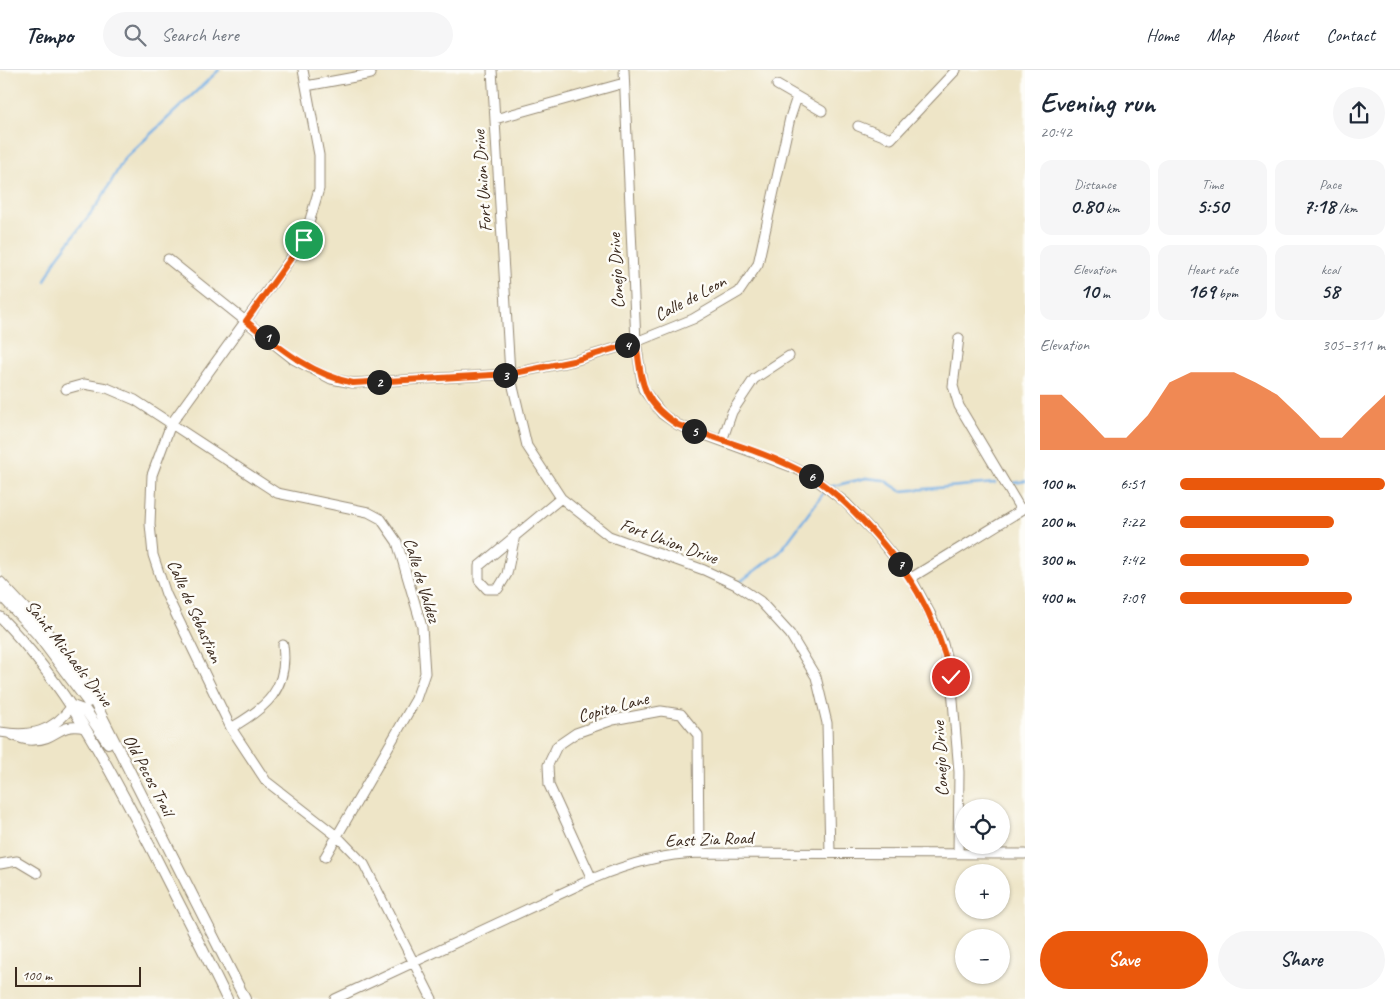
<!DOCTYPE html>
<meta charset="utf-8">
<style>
body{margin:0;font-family:Caveat,sans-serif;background:#f6f6f7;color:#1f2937;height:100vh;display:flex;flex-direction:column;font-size:19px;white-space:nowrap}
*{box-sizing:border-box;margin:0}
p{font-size:16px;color:#747a83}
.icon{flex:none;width:28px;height:28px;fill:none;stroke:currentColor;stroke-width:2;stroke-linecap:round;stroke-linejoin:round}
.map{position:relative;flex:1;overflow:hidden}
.drawer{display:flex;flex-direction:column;background:#fff;width:375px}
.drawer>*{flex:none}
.controls{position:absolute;left:955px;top:729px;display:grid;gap:10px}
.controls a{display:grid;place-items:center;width:55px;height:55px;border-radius:50%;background:#fff;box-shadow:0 1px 4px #0004;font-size:25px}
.scale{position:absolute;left:15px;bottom:12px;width:126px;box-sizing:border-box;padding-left:5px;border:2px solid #3b2a1e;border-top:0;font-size:14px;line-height:18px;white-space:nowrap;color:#3b2a1e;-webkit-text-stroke:4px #fdfcf7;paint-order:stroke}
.pin{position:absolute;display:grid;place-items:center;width:42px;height:42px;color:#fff;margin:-21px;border:2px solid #fff;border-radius:50%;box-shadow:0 1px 5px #0007}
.km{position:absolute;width:25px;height:25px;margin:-12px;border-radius:50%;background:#222;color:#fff;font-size:14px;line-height:25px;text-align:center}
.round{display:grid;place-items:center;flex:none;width:52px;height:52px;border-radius:26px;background:#f6f6f7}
.overview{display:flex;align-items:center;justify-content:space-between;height:85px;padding:0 15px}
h1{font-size:28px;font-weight:700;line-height:38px}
.metrics{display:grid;grid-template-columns:repeat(3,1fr);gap:8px;height:85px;padding:5px 15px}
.metrics div{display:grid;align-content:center;border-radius:12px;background:#f6f6f7;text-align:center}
.metrics b{font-size:21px;font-weight:700}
.metrics small{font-size:14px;font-weight:400}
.metrics p{font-size:14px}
.chart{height:140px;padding:10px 15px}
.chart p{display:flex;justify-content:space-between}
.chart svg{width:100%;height:90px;margin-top:5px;fill:#ea580c;opacity:.7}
.button{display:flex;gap:10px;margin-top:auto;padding:10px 15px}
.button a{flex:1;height:58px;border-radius:30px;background:#ea580c;color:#fff;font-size:20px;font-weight:700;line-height:58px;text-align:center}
.button a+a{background:#f6f6f7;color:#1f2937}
ul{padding:0 15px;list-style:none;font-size:16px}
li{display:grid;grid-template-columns:80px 60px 1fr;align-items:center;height:38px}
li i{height:12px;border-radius:6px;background:#ea580c}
header{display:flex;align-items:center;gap:30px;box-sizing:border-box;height:70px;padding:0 25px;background:#fff;border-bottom:1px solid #e0e1e3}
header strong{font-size:24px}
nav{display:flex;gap:28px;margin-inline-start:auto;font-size:18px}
.search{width:350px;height:45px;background:#f6f6f7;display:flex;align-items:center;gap:12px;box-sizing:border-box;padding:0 18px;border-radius:28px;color:#747a83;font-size:19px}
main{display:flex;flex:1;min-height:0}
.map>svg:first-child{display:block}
</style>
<header>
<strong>Tempo</strong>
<div class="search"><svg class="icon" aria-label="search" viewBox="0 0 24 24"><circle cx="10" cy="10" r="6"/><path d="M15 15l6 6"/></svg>Search here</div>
<nav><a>Home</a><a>Map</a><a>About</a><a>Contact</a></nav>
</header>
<main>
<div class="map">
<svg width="1025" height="929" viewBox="0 0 1025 929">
<rect width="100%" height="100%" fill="#fdfcf7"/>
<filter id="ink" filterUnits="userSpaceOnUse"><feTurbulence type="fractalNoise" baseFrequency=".02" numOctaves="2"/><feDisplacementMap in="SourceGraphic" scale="10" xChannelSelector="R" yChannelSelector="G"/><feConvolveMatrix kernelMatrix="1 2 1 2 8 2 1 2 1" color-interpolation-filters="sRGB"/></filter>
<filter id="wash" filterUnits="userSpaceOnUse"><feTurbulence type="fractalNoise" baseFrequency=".0096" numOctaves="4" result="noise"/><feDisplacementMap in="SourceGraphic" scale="20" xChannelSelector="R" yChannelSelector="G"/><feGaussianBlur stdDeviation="1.12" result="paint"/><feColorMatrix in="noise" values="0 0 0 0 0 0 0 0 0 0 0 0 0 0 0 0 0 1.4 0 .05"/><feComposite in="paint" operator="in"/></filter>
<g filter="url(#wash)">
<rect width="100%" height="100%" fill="#eee5c7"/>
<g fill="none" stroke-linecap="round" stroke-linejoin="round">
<path stroke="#72ade3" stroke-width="2.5" d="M45,211L56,189L100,131L124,89L219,0
M1014,413L1025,411
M829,417L866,408L884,410L901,421L995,413
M737,514L780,482L825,421"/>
</g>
</g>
<g filter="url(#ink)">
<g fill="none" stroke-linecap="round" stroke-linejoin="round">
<defs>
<path id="minor" d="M303,0L319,85V119L304,170L171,354L152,405L150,454L153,485L166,524L231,658L266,711L338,767L364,794L432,929
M492,0L510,304L527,376L561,428L609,466L704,500L736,515L760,531L790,564L816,607L827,653L830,783
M624,0L636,272L643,319L662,344L678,355L792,397L811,406L845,432L875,464L911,508L930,543L943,574L951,607L959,702L958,784
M777,15L822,41
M306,16L371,4
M495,49L624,13
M858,56L891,69L956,0
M168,189L293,289L331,309L353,313L510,304L573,291L636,272L693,249L739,222L758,194L790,48L797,27
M959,268L953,316L959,336L1021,440
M66,319L84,314L107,318L135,330L277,423L368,442L381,449L397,472L422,557L425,603L416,629L325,787
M722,371L732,342L754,309L789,286
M515,465L507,504L498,519H487L479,510V496L561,428
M911,508L1025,438
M231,658C266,638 289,619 283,575
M0,662C31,667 53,662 72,636
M8,663C16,667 25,671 34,670C57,670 58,652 85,658
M0,794L17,791L37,803
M592,809L549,715L548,695L557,676L576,663L613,650L661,641L681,644L698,665L699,783
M335,929L592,809C627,794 661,784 699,783L1025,784"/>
<path id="major" d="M0,512L45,560L84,611L245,929
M0,524L37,564L88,632
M0,547C68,616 111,701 155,786C179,834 204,881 227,929
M72,636L86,641L108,673"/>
</defs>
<use href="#minor" stroke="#948872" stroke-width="11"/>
<use href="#major" stroke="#948872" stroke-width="12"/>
<use href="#minor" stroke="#fff" stroke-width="9"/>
<use href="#major" stroke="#fff" stroke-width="10"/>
</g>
</g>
<g fill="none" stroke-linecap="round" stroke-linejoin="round" filter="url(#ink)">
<defs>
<path id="route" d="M304,170L246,251C280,278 310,304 353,313L510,304L573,291L636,272C642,313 641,331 678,355C720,370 772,384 810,406C830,417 847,434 862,450C908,499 935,542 951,607"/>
</defs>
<use href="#route" stroke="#fff" stroke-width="10"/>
<use href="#route" stroke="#ea580c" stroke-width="6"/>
</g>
<g text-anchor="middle" stroke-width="5" stroke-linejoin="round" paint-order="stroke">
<g font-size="18" fill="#3b2a1e" stroke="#fdfcf7">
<text transform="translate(482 111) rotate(-94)" y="6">Fort Union Drive</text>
<text transform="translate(616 201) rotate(-93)" y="6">Conejo Drive</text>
<text transform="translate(690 228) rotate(-28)" y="6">Calle de Leon</text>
<text transform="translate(669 471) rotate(20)" y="6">Fort Union Drive</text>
<text transform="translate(422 510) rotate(73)" y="6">Calle de Valdez</text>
<text transform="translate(195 541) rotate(66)" y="6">Calle de Sebastian</text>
<text transform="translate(69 583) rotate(52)" y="6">Saint Michaels Drive</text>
<text transform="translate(613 637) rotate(-15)" y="6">Copita Lane</text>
<text transform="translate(940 689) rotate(-93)" y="6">Conejo Drive</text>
<text transform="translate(149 705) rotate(62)" y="6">Old Pecos Trail</text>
<text transform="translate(709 769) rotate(-2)" y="6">East Zia Road</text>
</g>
</g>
</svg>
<div class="controls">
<a><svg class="icon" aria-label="locate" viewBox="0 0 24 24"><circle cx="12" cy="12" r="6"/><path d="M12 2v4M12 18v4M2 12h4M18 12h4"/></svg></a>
<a>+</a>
<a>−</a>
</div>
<div class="scale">100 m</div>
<div class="pin" style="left:304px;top:170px;background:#1e9e55"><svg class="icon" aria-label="arrive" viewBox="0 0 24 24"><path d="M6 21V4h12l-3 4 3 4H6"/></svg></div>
<div class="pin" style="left:951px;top:607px;background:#d93025"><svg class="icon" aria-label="check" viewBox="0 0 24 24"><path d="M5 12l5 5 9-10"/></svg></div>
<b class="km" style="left:267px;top:267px">1</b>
<b class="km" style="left:379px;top:312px">2</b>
<b class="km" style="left:505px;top:305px">3</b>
<b class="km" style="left:627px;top:275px">4</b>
<b class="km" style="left:694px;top:361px">5</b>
<b class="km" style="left:811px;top:406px">6</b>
<b class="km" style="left:900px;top:494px">7</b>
</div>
<section class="drawer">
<div class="overview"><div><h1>Evening run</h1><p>20:42</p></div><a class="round"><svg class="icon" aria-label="share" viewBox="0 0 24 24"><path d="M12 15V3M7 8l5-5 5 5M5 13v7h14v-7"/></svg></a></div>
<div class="metrics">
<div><p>Distance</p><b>0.80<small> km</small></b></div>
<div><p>Time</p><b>5:50</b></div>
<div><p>Pace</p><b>7:18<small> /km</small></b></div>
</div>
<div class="metrics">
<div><p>Elevation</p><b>10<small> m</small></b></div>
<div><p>Heart rate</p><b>169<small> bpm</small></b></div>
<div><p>kcal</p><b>58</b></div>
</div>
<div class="chart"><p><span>Elevation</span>305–311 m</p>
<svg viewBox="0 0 160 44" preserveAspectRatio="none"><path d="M0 44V17L10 17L20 27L30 38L40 38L50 27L60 11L70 6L80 6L90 6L100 11L110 17L120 27L130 38L140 38L150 27L160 17V44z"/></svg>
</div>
<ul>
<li><b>100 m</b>6:51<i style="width:100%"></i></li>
<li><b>200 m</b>7:22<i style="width:75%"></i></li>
<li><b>300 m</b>7:42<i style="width:63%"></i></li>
<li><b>400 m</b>7:09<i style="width:84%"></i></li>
</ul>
<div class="button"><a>Save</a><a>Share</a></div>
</section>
</main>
